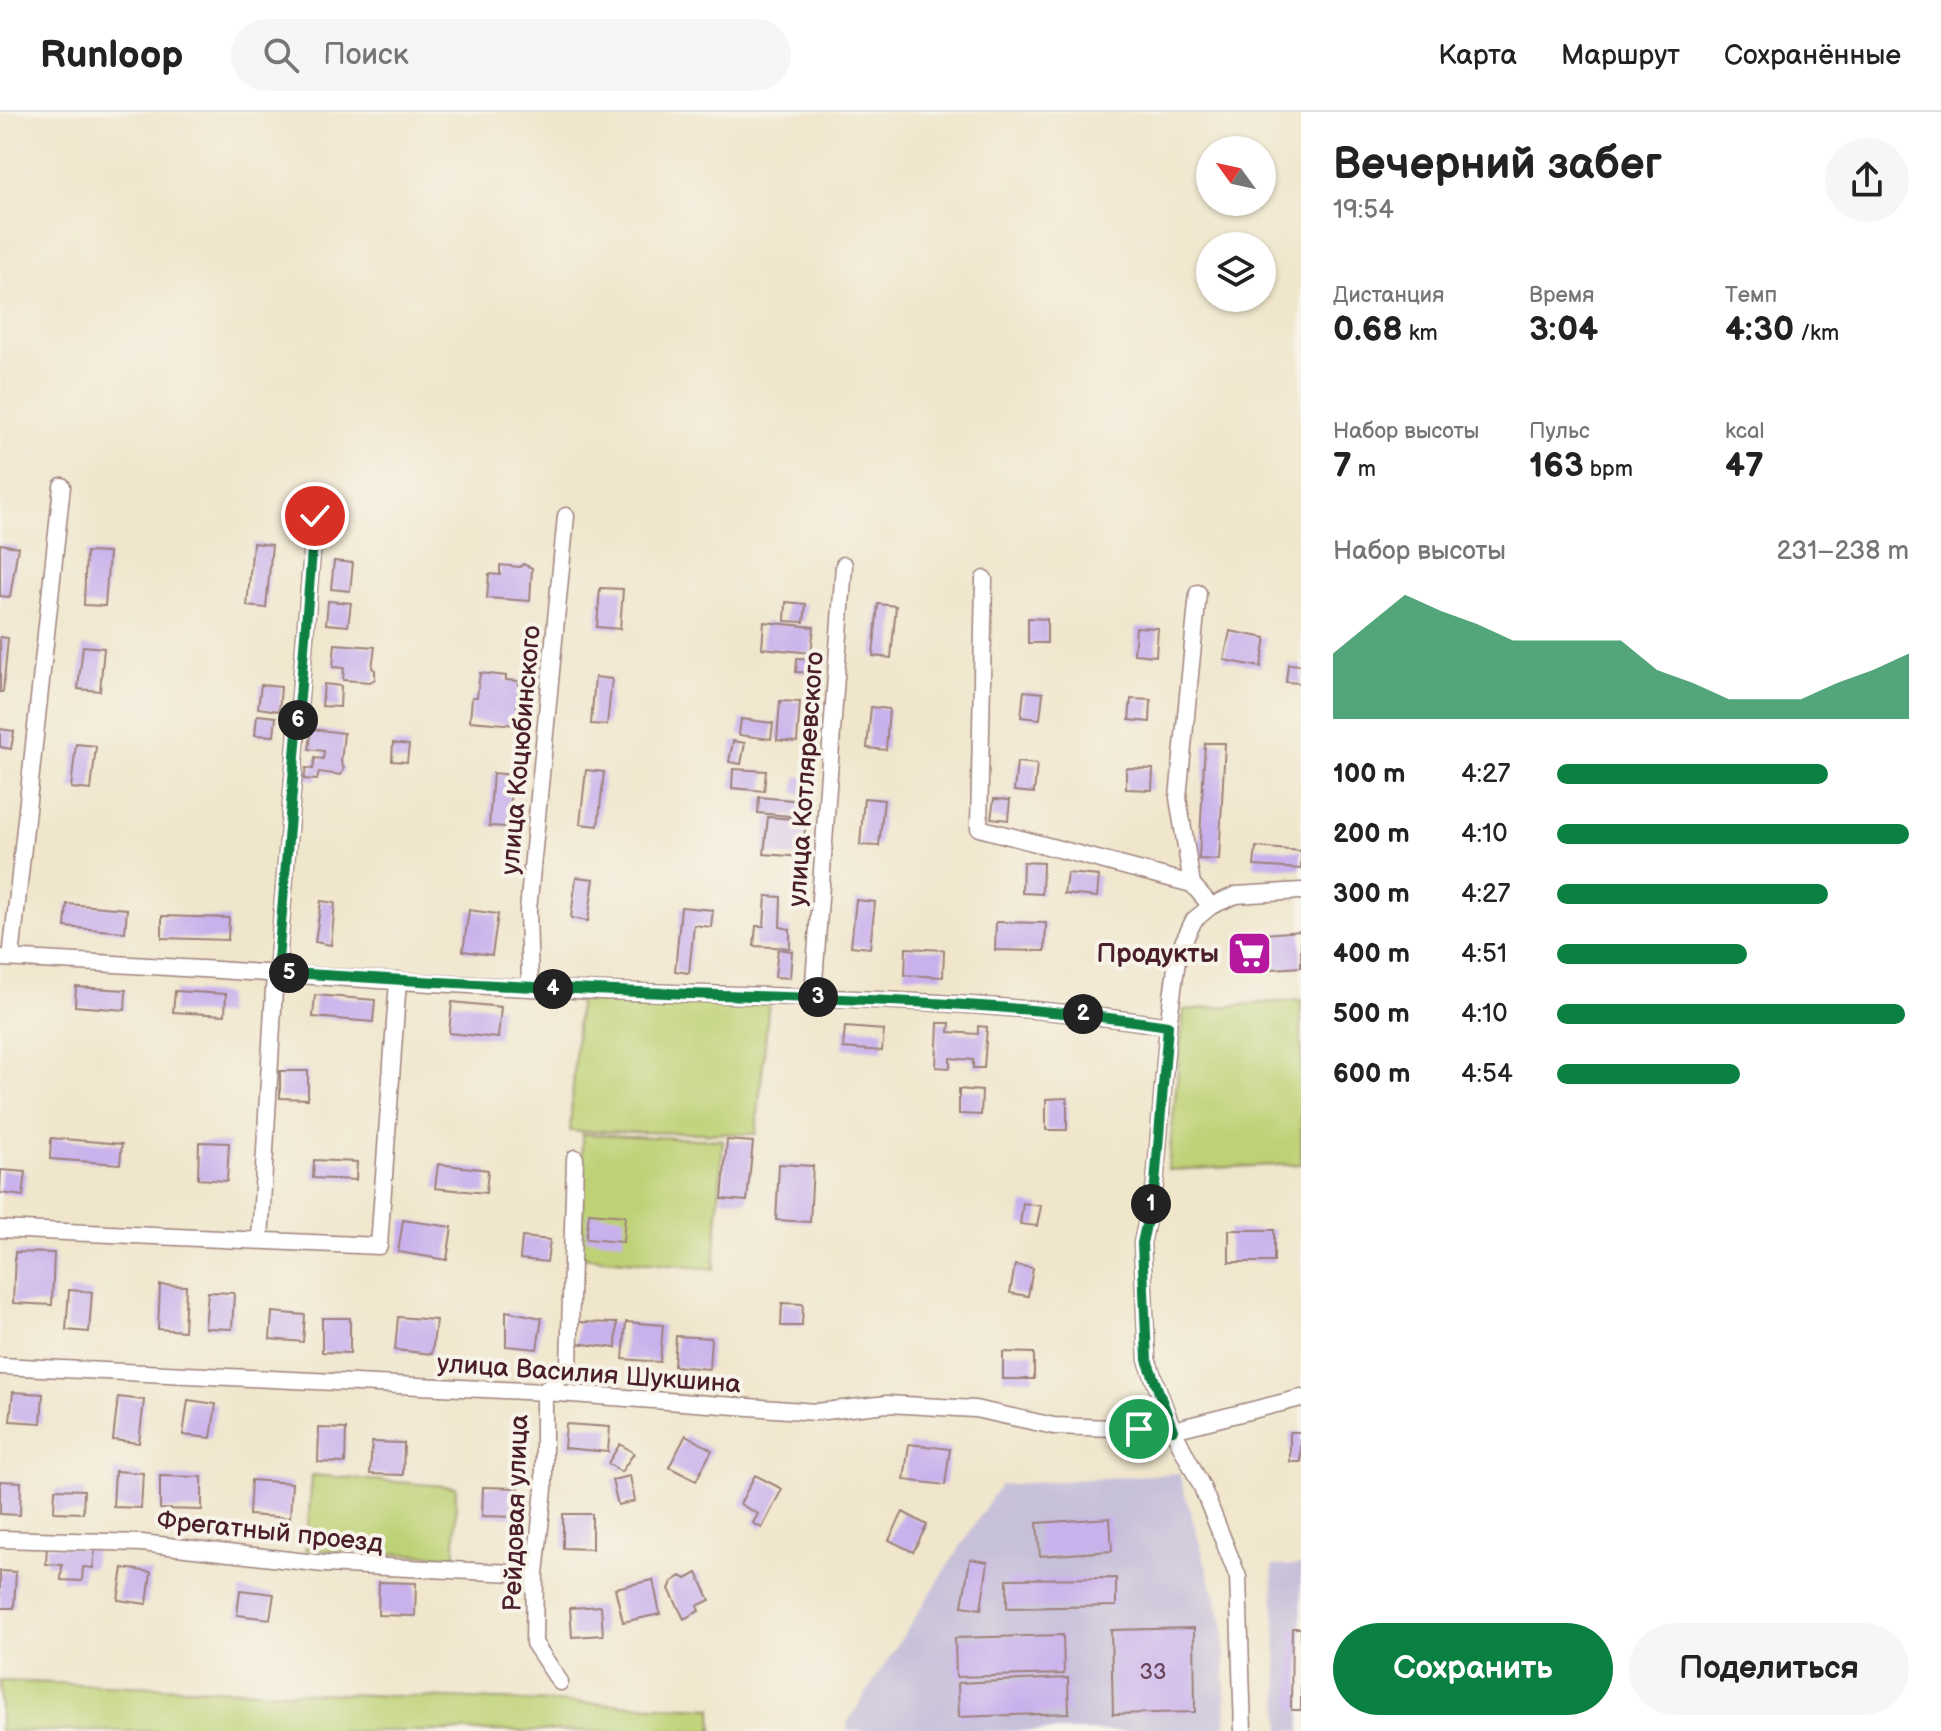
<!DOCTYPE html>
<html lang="ru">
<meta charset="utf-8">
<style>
body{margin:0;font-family:"Balsamiq Sans",sans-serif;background:#f6f6f6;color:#222;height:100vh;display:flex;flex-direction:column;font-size:30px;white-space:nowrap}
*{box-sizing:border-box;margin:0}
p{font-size:26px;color:#767676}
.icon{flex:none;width:44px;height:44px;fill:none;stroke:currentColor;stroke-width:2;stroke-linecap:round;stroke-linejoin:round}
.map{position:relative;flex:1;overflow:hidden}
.panel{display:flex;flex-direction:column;background:#fff;width:640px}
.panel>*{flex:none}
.needle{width:52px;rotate:303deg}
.buttons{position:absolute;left:1196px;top:24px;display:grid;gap:16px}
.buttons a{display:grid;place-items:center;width:80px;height:80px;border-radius:50%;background:#fff;box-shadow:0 2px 6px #0004;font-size:40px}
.pin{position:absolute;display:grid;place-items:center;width:68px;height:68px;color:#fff;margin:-34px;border:4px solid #fff;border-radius:50%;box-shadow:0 2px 8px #0007}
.km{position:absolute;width:40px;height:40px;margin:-20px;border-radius:50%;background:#222;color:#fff;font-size:22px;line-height:40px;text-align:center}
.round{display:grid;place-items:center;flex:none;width:84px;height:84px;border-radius:42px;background:#f6f6f6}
.head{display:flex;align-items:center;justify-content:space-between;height:136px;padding:0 32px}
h1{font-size:44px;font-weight:600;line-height:60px}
.metrics{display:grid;grid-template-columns:repeat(3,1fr);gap:12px;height:136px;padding:8px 32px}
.metrics div{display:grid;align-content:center}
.metrics b{font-size:34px;font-weight:600}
.metrics small{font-size:22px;font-weight:400}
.metrics p{font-size:22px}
.chart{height:224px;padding:16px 32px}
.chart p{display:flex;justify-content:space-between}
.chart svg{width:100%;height:144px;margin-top:8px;fill:#0b8043;opacity:.7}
.primary-button{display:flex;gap:16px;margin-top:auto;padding:16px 32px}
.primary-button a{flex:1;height:92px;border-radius:48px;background:#0b8043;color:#fff;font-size:32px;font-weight:600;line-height:92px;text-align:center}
.primary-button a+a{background:#f6f6f6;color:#222}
ul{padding:0 32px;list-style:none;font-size:26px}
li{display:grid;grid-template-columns:128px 96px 1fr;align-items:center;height:60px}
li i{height:20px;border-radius:10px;background:#0b8043}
header{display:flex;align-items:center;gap:48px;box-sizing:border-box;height:112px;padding:0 40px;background:#fff;border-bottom:2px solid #e0e0e0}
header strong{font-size:38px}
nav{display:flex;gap:44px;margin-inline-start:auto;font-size:28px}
.search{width:560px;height:72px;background:#f6f6f6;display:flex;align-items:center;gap:20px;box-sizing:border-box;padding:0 28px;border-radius:44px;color:#767676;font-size:30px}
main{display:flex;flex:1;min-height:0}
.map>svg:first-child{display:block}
</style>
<header>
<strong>Runloop</strong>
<div class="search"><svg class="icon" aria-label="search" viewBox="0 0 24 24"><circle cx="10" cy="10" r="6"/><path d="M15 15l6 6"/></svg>Поиск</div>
<nav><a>Карта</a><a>Маршрут</a><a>Сохранённые</a></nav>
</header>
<main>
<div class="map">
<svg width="1301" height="1619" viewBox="0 0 1301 1619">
<rect width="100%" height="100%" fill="#f7f3e8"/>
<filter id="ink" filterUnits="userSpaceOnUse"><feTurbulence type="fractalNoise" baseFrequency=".0125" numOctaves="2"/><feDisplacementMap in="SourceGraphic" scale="16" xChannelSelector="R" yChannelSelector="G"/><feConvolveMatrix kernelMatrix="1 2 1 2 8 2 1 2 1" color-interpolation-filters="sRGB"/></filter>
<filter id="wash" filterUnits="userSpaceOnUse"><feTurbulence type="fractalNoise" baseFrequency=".006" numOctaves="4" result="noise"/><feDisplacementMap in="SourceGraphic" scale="32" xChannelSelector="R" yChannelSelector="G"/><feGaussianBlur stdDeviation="1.8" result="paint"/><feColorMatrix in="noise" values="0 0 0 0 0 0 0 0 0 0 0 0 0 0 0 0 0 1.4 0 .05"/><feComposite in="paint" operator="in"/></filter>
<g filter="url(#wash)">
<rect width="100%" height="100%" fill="#f0e6cc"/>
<path fill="#c7c0d9" d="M1179,1361L1224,1515L1226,1619H847V1611L1000,1373Z
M1301,1453V1619L1281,1618L1272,1454Z"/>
<path fill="#bed174" stroke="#847850" stroke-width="2" d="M579,887L769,890L756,1022L570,1019Z
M1301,888V1052L1168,1058L1184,898Z
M582,1022L723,1028L714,1157L581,1145Z
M312,1363L456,1375L455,1444L306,1438Z
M0,1569L712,1596L713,1619H0Z"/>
<g id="blocks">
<path fill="#c9b1ec" d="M253,431L272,433L266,496L247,494Z
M0,432L18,435L10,485L0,484Z
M86,440L109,441L105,494L84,493Z
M334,449L353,451L350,479L331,477Z
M523,452L532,456L530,489L487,486L489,462L500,463V453L520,455Z
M600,476L623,477L620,517L597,515Z
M328,489L351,491L348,514L326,512Z
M786,490L806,492L804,510L785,509Z
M878,492L896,494L891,546L873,544Z
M1028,506L1047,507V531H1028Z
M764,510L814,515L811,541L762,536Z
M1136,515L1158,516L1156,544L1134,542Z
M1230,519L1266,526L1261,555L1224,548Z
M0,525L8,526L3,580H0Z
M335,532L375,535L372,556L375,558V567L370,570L343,568L344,556L333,555Z
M83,534L104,536L100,579L78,577Z
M797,546L818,547L817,561L796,560Z
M1288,552L1301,553V571L1286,570Z
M480,561L506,564V568L519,569L516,613L470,609L472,585H477Z
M595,565L612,567L607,613L591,612Z
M324,572L341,574L340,595L322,594Z
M261,573L281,575L279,599L258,596Z
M1024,579L1043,581L1040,607L1021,605Z
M1131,587L1151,588L1150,610L1129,608Z
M780,589L800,590L797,630L777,628Z
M871,595L889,597L886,638L867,636Z
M257,603L276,605L274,624L255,623Z
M741,607L773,611L771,627L739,623Z
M0,617L14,619L11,637L0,635Z
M312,617L344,621L341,650L344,657L341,663L319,660L317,668L304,667L306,656L313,657L315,646L323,647L324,639L309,637Z
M733,629L745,631L741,652L729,650Z
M393,631L409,633L407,650L392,649Z
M1205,631H1225L1219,748L1199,747Z
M76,632L96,634L91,678L71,676Z
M1017,650L1037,652L1034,681L1014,679Z
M1126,656L1153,657L1152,678L1126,677Z
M733,657L766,659L764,679L732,676Z
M586,658L604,660L598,714L580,712Z
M493,661L512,663L508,715L489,714Z
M797,664L809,666L805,683L794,681Z
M759,685L802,689L800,705L758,701Z
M864,686L884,688L879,734L860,733Z
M994,687L1010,688L1008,708L991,706Z
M768,705L806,708L802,745L764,742Z
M1256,735L1301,739V757L1254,754Z
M1023,750L1043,751L1042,782L1022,781Z
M1067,761L1099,764L1097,785L1064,782Z
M576,765L594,767L588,809L571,806Z
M766,784L781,785L780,815L790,817V836L754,834L756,814H764Z
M856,788L875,790L870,836L851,834Z
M321,789L335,791L331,833L315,830Z
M67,792L127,797L125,820L65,815Z
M681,795L713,798L711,815L694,813L689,861L675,859Z
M469,798L498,802L492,843L463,839Z
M162,804L229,806L228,828L162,826Z
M996,810L1046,811L1045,839L995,838Z
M1301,819V855L1242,859L1240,824Z
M906,836L944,838L943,865L905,863Z
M778,837L792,839L790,866L775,865Z
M76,875L126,878L125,898L75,894Z
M175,879L226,882L225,903L173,900Z
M315,883L375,888L373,910L313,905Z
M452,890L501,895L498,926L449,921Z
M938,911H950L949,920L978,922V914L987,915L984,956H973V948L950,946V956L936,955Z
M845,915L884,918L882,939L843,936Z
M280,959H308V987L280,986Z
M959,977L982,979L981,1003L959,1002Z
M1067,986V1018H1046V987Z
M51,1026L122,1032L120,1052L50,1047Z
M727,1028L753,1030L747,1089L722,1087Z
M199,1030L229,1031L227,1069L198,1067Z
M314,1048L357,1050L356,1068L313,1066Z
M438,1052L488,1058L486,1081L435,1076Z
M779,1052L813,1054L810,1110L776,1108Z
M1,1058L26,1060L23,1084L0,1081Z
M1023,1091L1041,1094L1037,1114L1020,1112Z
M589,1101L625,1104L623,1130L586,1127Z
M403,1108L452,1115L447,1148L398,1140Z
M1229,1118H1274V1150H1229Z
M522,1125L550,1128L547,1150L520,1147Z
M15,1140L54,1141L52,1193L13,1191Z
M1015,1153L1033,1156L1028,1184L1010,1181Z
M160,1173L186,1174L184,1219L158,1217Z
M69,1178L92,1180L89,1220L66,1218Z
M208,1180L234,1181L232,1217L205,1216Z
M782,1191L803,1192L802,1214H781Z
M506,1199L542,1206L537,1237L506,1234Z
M272,1200L305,1203L303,1230L270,1227Z
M398,1205L436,1208L432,1242L395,1238Z
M322,1206H350V1241L322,1240Z
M577,1210L617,1211L616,1236L576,1231Z
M626,1210L663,1213L660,1250L623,1247Z
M676,1224L711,1226L709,1257L674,1254Z
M1003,1240L1034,1241V1267H1003Z
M13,1280L43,1282L41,1311L10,1309Z
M118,1285L144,1288L139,1331L113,1328Z
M188,1288L216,1292L211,1326L183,1323Z
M566,1312L610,1315L608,1340L564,1336Z
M319,1316L346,1317L345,1351L318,1350Z
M1290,1320H1301V1350H1290Z
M686,1323L712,1338L696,1369L669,1355Z
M372,1330L404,1331L403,1363L370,1362Z
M620,1332L634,1341L621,1360L608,1351Z
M909,1332L950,1337L945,1373L904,1368Z
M115,1359L143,1361L141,1396L113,1395Z
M755,1363L782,1377L762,1416L753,1411L758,1402L740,1392Z
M160,1364L202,1365V1398L160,1397Z
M630,1364L635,1389L618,1393L612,1368Z
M251,1368L292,1371L290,1406L249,1403Z
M0,1369L21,1370L20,1403L0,1402Z
M483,1375L519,1376L518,1405L482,1404Z
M55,1377L84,1378L83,1401L54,1400Z
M903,1400L927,1413L913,1440L889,1428Z
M563,1402H592V1437L563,1436Z
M1110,1406L1112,1439L1040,1444L1037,1411Z
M47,1434L95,1437L93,1456L83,1455L82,1469L61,1468L62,1453L46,1452Z
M970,1447L988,1450L981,1497L962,1494Z
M123,1456L151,1460L147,1492L118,1488Z
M0,1459L16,1460L14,1496H0Z
M697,1461L710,1488L697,1494L699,1499L684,1507L669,1477L672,1470L681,1464L686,1467Z
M1116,1466V1494L1007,1496V1467Z
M653,1468L660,1502L623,1510L615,1476Z
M379,1470L416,1471L415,1504L378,1503Z
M240,1478L274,1482L270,1507L237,1503Z
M601,1494L603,1523L572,1525L570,1496Z
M1194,1516L1195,1600L1113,1602L1111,1518Z
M1292,1516H1301V1598H1291Z
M1063,1523L1064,1562L956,1565L955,1526Z
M1068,1566L1069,1601L959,1605L958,1571Z"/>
</g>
</g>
<g filter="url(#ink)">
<use href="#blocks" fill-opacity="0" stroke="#9d827c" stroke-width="2"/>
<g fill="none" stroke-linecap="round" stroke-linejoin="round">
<defs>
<path id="minor" d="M984,467L979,716L1192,772L1211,794
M1192,772L1178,686L1198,481
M0,846C177,854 353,868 530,876C743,886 957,882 1168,914
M11,846L62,374
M277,860L315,404
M530,876L528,798L566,404
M813,884L844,453
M0,1117L379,1134L398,868
M260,1128L275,860
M0,1254L544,1280L816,1300L887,1292L975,1297L1054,1314L1173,1318L1301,1286
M0,1427L142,1431L324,1452L535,1462
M560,1570L534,1531L535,1462L544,1377V1280L569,1255L575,1046
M1243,1619L1238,1465L1202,1375L1173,1318L1147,1248L1142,1131L1155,1072L1168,914L1178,841L1194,808L1211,794L1236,783L1301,779"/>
</defs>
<use href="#minor" stroke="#9d827c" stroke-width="19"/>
<use href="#minor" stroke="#fff" stroke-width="16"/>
</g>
</g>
<g fill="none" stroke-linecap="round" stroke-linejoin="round" filter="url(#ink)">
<defs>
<path id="route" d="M315,404L277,860C414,869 552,877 689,882C849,887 1010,890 1168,914L1155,1072L1142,1131L1147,1248L1173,1318L1139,1317"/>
</defs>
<use href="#route" stroke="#fff" stroke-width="16"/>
<use href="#route" stroke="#0b8043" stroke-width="10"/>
</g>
<defs>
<symbol id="supermarket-square" viewBox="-11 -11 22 22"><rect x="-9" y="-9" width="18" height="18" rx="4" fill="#b5179e" stroke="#f7f3e8"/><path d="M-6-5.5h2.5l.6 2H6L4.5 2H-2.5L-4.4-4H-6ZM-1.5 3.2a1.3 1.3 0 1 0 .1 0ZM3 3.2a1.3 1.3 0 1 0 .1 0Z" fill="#fff"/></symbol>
</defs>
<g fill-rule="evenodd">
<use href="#supermarket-square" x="1224" y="816" width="51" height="51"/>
</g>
<g text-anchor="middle" stroke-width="8" stroke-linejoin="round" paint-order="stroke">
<g font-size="22" fill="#6a445b">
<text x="1153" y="1567">33</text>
</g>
<g font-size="26" fill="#4a1f2b" stroke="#f7f3e8">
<text transform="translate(520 638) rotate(-85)" y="9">улица Коцюбинского</text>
<text transform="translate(805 667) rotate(-86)" y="9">улица Котляревского</text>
<text transform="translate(589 1261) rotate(4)" y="9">улица Василия Шукшина</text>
<text transform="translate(515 1401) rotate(-88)" y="9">Рейдовая улица</text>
<text transform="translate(270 1419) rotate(6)" y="9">Фрегатный проезд</text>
</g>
<g font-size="26" font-weight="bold" fill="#4a1f2b" stroke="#f7f3e8" text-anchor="end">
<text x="1219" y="850">Продукты</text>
</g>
</g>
</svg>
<div class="buttons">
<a><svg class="needle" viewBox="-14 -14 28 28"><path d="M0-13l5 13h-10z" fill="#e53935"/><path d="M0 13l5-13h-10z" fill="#767676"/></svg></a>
<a><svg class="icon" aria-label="layers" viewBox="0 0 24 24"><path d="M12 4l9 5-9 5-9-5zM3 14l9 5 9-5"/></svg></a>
</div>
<div class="pin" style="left:1139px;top:1317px;background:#1e9e55"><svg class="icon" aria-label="arrive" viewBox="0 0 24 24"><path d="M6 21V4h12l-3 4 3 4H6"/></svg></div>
<div class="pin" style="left:315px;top:404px;background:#d93025"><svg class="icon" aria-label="check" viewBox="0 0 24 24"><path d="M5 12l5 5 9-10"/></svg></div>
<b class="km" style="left:1151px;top:1092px">1</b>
<b class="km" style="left:1083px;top:902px">2</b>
<b class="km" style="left:818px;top:885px">3</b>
<b class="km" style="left:553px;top:877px">4</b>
<b class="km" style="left:289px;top:861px">5</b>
<b class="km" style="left:298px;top:608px">6</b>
</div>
<section class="panel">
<div class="head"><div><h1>Вечерний забег</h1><p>19:54</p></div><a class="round"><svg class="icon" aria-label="share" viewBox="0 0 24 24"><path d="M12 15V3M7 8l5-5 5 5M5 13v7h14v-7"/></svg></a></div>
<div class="metrics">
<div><p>Дистанция</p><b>0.68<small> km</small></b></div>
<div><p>Время</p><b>3:04</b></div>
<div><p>Темп</p><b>4:30<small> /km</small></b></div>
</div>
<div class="metrics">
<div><p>Набор высоты</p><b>7<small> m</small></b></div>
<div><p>Пульс</p><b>163<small> bpm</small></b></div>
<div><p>kcal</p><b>47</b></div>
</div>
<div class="chart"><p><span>Набор высоты</span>231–238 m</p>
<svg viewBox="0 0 160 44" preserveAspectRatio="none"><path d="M0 44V24L10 15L20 6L30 11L40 15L50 20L60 20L70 20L80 20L90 29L100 33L110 38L120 38L130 38L140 33L150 29L160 24V44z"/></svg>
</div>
<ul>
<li><b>100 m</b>4:27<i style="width:77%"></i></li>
<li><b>200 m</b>4:10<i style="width:100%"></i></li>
<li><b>300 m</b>4:27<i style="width:77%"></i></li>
<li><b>400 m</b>4:51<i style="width:54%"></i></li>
<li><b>500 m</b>4:10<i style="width:99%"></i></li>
<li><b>600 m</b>4:54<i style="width:52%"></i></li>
</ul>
<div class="primary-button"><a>Сохранить</a><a>Поделиться</a></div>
</section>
</main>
